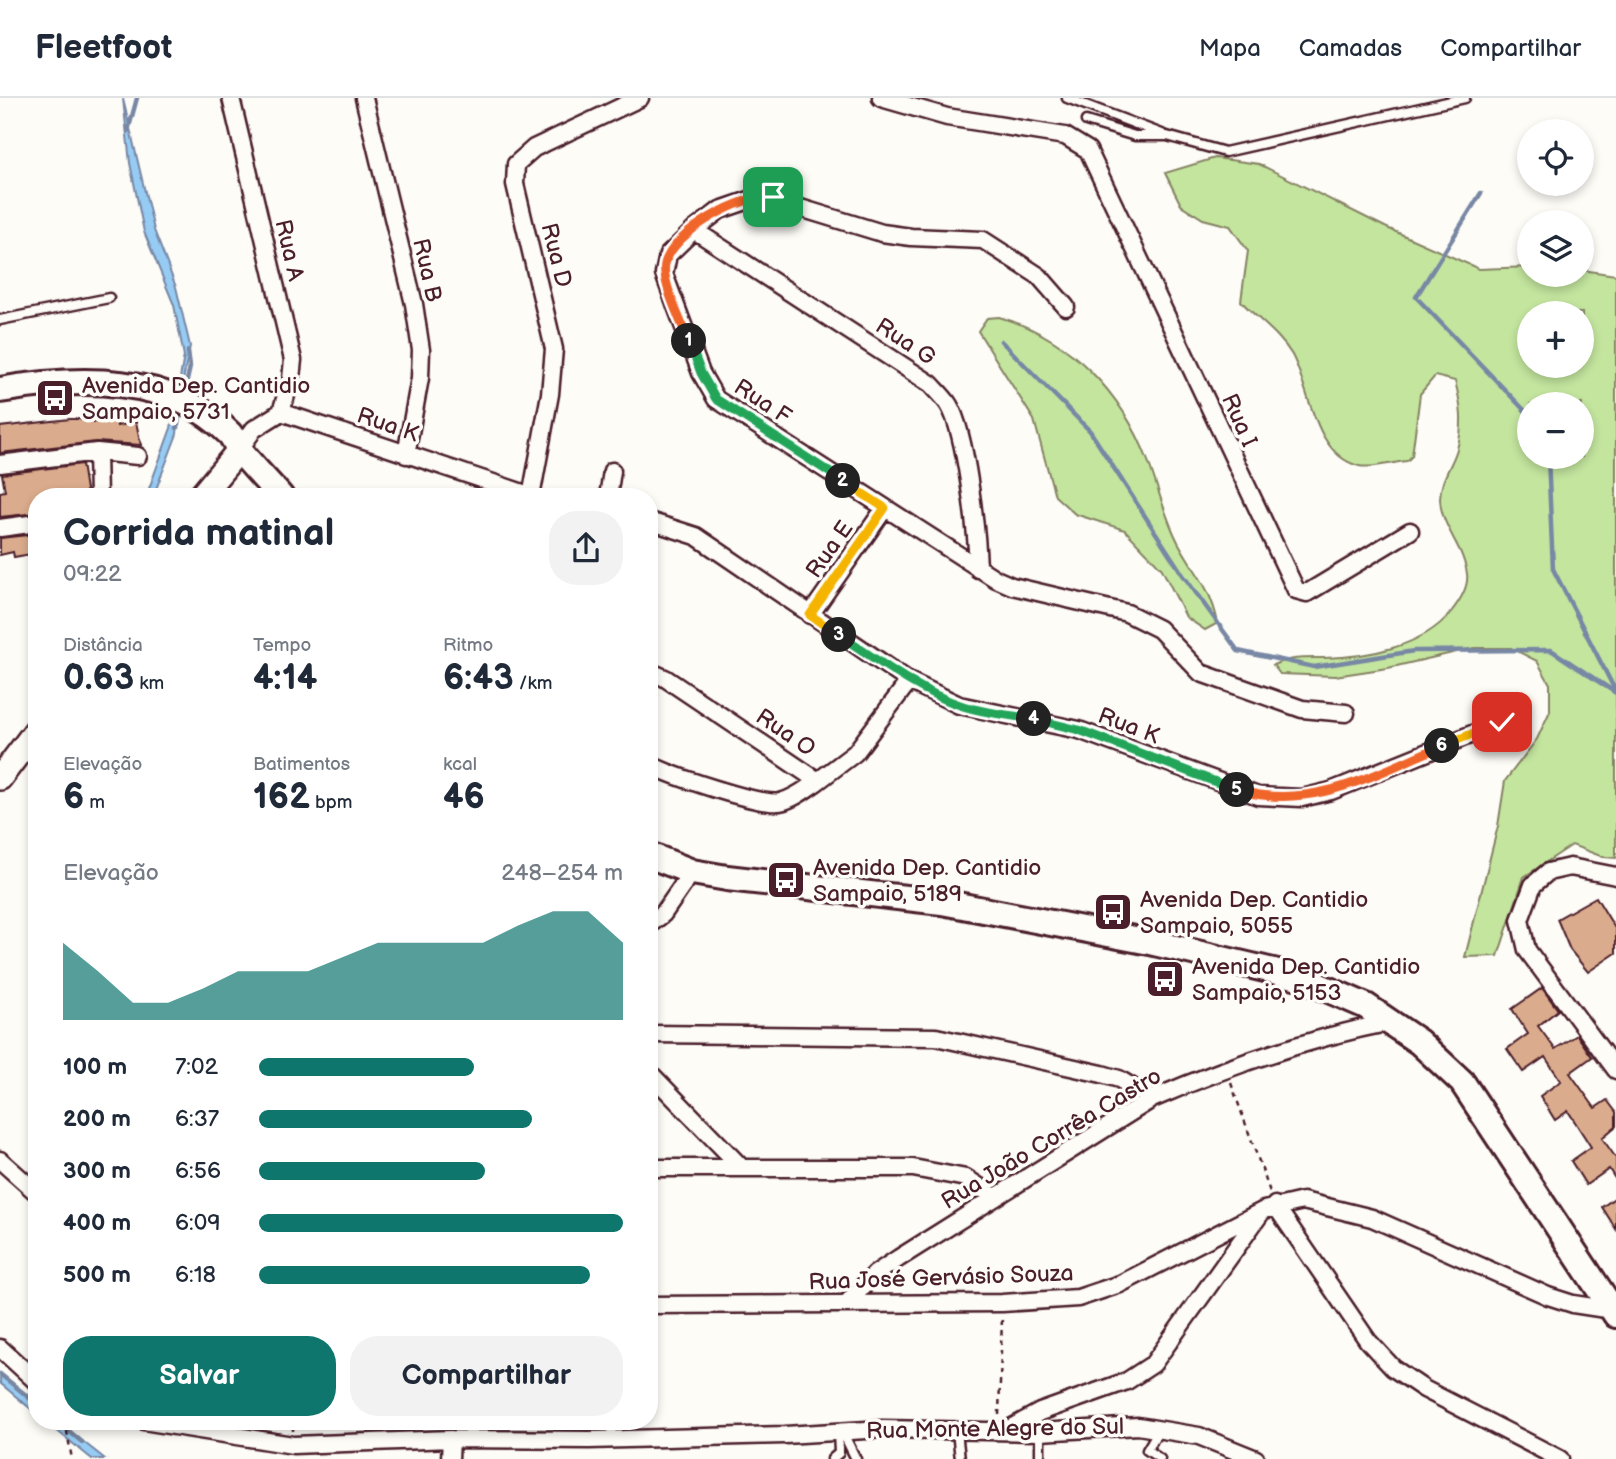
<!DOCTYPE html>
<html lang="pt">
<meta charset="utf-8">
<style>
body{margin:0;font-family:"Balsamiq Sans",sans-serif;background:#f2f2f3;color:#1f2937;height:100vh;display:flex;flex-direction:column;font-size:26px;white-space:nowrap}
*{box-sizing:border-box;margin:0}
p{font-size:23px;color:#747a83}
.icon{flex:none;width:38px;height:38px;fill:none;stroke:currentColor;stroke-width:2;stroke-linecap:round;stroke-linejoin:round}
.map{position:relative;flex:1;overflow:hidden}
.side{position:absolute;left:28px;top:390px;width:630px;height:942px;display:flex;flex-direction:column;background:#fff;border-radius:28px;box-shadow:0 4px 10px #0003}
.side>*{flex:none}
.buttons{position:absolute;left:1517px;top:21px;display:grid;gap:14px}
.buttons a{display:grid;place-items:center;width:77px;height:77px;border-radius:50%;background:#fff;box-shadow:0 4px 10px #0003;font-size:35px}
.pin{position:absolute;display:grid;place-items:center;width:60px;height:60px;color:#fff;margin:-30px;border-radius:14px;box-shadow:0 4px 10px #0006}
.km{position:absolute;width:35px;height:35px;margin:-18px;border-radius:50%;background:#222;color:#fff;font-size:19px;line-height:35px;text-align:center}
.round{display:grid;place-items:center;flex:none;width:74px;height:74px;border-radius:28px;background:#f2f2f3}
.summary{display:flex;align-items:center;justify-content:space-between;height:119px;padding:0 35px}
h1{font-size:38px;font-weight:800;line-height:52px}
.stats{display:grid;grid-template-columns:repeat(3,1fr);gap:10px;height:119px;padding:7px 35px}
.stats div{display:grid;align-content:center}
.stats b{font-size:35px;font-weight:800}
.stats small{font-size:19px;font-weight:400}
.stats p{font-size:19px}
.chart{height:196px;padding:14px 35px}
.chart p{display:flex;justify-content:space-between}
.chart svg{width:100%;height:126px;margin-top:7px;fill:#0f766e;opacity:.7}
.action{display:flex;gap:14px;margin-top:auto;padding:14px 35px}
.action a{flex:1;height:80px;border-radius:28px;background:#0f766e;color:#fff;font-size:28px;font-weight:800;line-height:80px;text-align:center}
.action a+a{background:#f2f2f3;color:#1f2937}
ul{padding:0 35px;list-style:none;font-size:23px}
li{display:grid;grid-template-columns:112px 84px 1fr;align-items:center;height:52px}
li i{height:18px;border-radius:9px;background:#0f766e}
header{display:flex;align-items:center;gap:42px;box-sizing:border-box;height:98px;padding:0 35px;background:#fff;border-bottom:2px solid #e0e1e3}
header strong{font-size:33px}
nav{display:flex;gap:38px;margin-inline-start:auto;font-size:24px}
.map>svg:first-child{display:block}
</style>
<header>
<strong>Fleetfoot</strong>
<nav><a>Mapa</a><a>Camadas</a><a>Compartilhar</a></nav>
</header>
<div class="map">
<svg width="1616" height="1361" viewBox="0 0 1616 1361">
<rect width="100%" height="100%" fill="#fdfcf7"/>
<filter id="ink" filterUnits="userSpaceOnUse"><feTurbulence type="fractalNoise" baseFrequency=".0143" numOctaves="2"/><feDisplacementMap in="SourceGraphic" scale="14" xChannelSelector="R" yChannelSelector="G"/><feConvolveMatrix kernelMatrix="1 2 1 2 8 2 1 2 1" color-interpolation-filters="sRGB"/></filter>
<g filter="url(#ink)">
<path fill="#c3e59e" stroke="#868264" stroke-width="2" fill-rule="evenodd" d="M1215,60L1259,66L1385,129L1479,171L1529,169L1530,177H1582V172L1616,177V760L1603,759L1572,747L1524,779L1498,858L1465,859L1498,728L1505,683L1537,641L1550,613V586L1537,563L1511,550H1474L1388,570L1335,578L1280,576L1273,567C1291,559 1305,560 1324,560C1367,559 1423,549 1451,514C1459,504 1469,489 1467,476C1464,449 1441,429 1440,401C1440,382 1452,368 1457,351C1464,327 1461,306 1455,283L1435,278L1420,296L1412,358L1407,363C1394,364 1372,371 1359,368C1314,357 1310,291 1292,257C1279,235 1258,222 1241,203L1248,153L1230,128L1203,121L1181,107L1165,75ZM1530,215H1582V268H1530ZM1530,306H1582V359H1530Z
M999,219C1070,239 1122,295 1148,363C1158,389 1165,419 1178,444C1195,476 1210,487 1218,525L1205,532L1186,519L1162,471L1125,432L1075,416L1055,398L1034,322L978,233L987,220Z"/>
<path fill="#96ccf4" stroke="#7887a4" stroke-width="2" d="M123,1L154,132L176,189L190,248L181,292L177,336L153,399H146L171,330L184,258L174,207L144,134L130,65Z
M0,1277L37,1306V1316L0,1285Z
M45,1323H57L105,1361H92Z"/>
<g fill="none" stroke-linecap="round" stroke-linejoin="round">
<path stroke="#7887a4" stroke-width="4.5" d="M128,33L137,0
M1481,95L1416,199L1530,318
M1001,243L1090,333L1183,477L1238,553L1314,569L1414,553L1551,552L1616,595
M184,296L190,269L188,253
M177,330L181,311
M1548,359L1553,471L1616,594
M0,1276L37,1306
M58,1323L62,1327
M69,1333L82,1344"/>
</g>
<path fill="#daab8c" stroke="#4a1f2b" stroke-width="2" d="M70,321H92L94,324L111,321L116,322L117,328L136,324L141,347L96,344L0,355V329Z
M82,366L87,398L37,399V415L0,419V394L5,393L2,376Z
M37,436V455L14,459L13,454L0,457V440Z
M1596,799L1616,832V855L1588,874L1570,852L1557,821Z
M1542,890L1558,912L1538,928L1555,951L1577,937L1592,959L1570,975L1595,1010L1607,1002L1616,1014V1028L1602,1040L1616,1060V1082L1609,1071L1586,1087L1571,1063L1591,1049L1568,1013L1555,1022L1540,998L1561,983L1545,959L1523,974L1507,951L1528,936L1512,911Z
M1616,1099V1131L1602,1109Z"/>
<g fill="none" stroke-linecap="round" stroke-linejoin="round">
<defs>
<path id="lane" d="M1067,0L1162,36
M1086,23L1135,38H1167L1225,54L1465,0
M0,222L109,200
M842,1333L856,1361
M957,1333L960,1361
M1040,1334V1361
M611,1341L612,1323
M832,1361L839,1355L838,1333
M1160,1361L1147,1352L1160,1330"/>
<path id="street" d="M231,0L293,262L291,281L281,314
M364,0L414,206L421,252L420,280L406,357
M881,0L947,19L1065,38L1088,52L1296,492L1307,495L1410,433
M694,132L931,286C937,293 944,299 949,307C966,335 977,435 978,471
M1066,209L1039,178L983,142L911,139L882,135L761,98L720,112L694,132L668,157L664,176L701,275L716,301L996,481L1012,488L1127,515L1159,531L1201,575L1302,611L1346,615
M239,352L254,331L281,314L535,399
M97,354L98,399
M0,366L97,354L138,358
M531,399L550,296L554,251L515,86L516,66L534,50L640,0
M608,399L612,373
M649,423L696,438L909,583L959,607L1079,632L1258,698L1302,700L1331,693L1502,624
M0,430L37,425
M810,517L885,410
M649,573L665,580L818,683L855,655L909,583
M649,666C669,677 760,708 780,704C794,701 806,691 818,683
M1616,778L1570,769L1548,774L1533,787L1520,822L1527,852L1616,972
M649,827L663,816L692,774
M649,936L936,939L1102,976L1119,981L1152,1001
M649,974L742,1070
M0,1062L37,1095
M649,1070H913L966,1080L995,1099
M1275,1107L1368,1243L1393,1270L1424,1291L1560,1361
M847,1205L875,1176L899,1160L1152,1001C1229,968 1309,940 1391,924
M649,1207L1002,1205L1078,1200L1120,1186L1264,1112L1303,1103L1372,1120L1548,1198L1573,1206L1612,1212
M0,1250L37,1284
M143,1323L293,1347L451,1341L589,1342L785,1337L883,1331L1040,1334L1138,1328L1199,1338L1256,1361
M1007,1332L1040,1314L1127,1283L1153,1266L1261,1115
M450,1361L451,1341"/>
<path id="secondary" d="M200,399L239,352
M0,680L37,631"/>
<path id="primary" d="M0,292C77,279 170,275 230,336C234,341 237,349 241,354C254,370 268,384 281,399
M649,757L692,774L727,780L942,804L1150,844L1299,879L1366,908L1419,944L1462,984L1616,1217"/>
</defs>
<use href="#lane" stroke="#4a1f2b" stroke-width="13"/>
<use href="#street" stroke="#4a1f2b" stroke-width="21"/>
<use href="#secondary" stroke="#4a1f2b" stroke-width="28"/>
<use href="#primary" stroke="#4a1f2b" stroke-width="30"/>
<path stroke="#4a1f2b" stroke-width="2.5" stroke-dasharray="5 5" stroke-linecap="butt" d="M1231,985L1270,1094
M31,1260L37,1254
M999,1317L1002,1219
M65,1323L72,1361
M293,1333V1323"/>
<use href="#lane" stroke="#fdfcf7" stroke-width="8"/>
<use href="#street" stroke="#fdfcf7" stroke-width="16"/>
<use href="#secondary" stroke="#fdfcf7" stroke-width="23"/>
<use href="#primary" stroke="#fdfcf7" stroke-width="24"/>
</g>
</g>
<g fill="none" stroke-linecap="round" stroke-linejoin="round" filter="url(#ink)">
<defs>
<path id="split-1" d="M689,243C682,226 661,183 665,166C672,135 742,95 773,99"/>
<path id="split-2" d="M689,243L701,275L716,301L843,383"/>
<path id="split-3" d="M839,537L810,517L885,410L843,383"/>
<path id="split-4" d="M839,537C878,562 916,592 960,607C983,615 1009,617 1034,621"/>
<path id="split-5" d="M1034,621L1079,632L1237,692"/>
<path id="split-6" d="M1237,692C1313,714 1373,676 1442,648"/>
<path id="split-7" d="M1442,648L1502,624"/>
</defs>
<use href="#split-1" stroke="#fff" stroke-width="14"/>
<use href="#split-2" stroke="#fff" stroke-width="14"/>
<use href="#split-3" stroke="#fff" stroke-width="14"/>
<use href="#split-4" stroke="#fff" stroke-width="14"/>
<use href="#split-5" stroke="#fff" stroke-width="14"/>
<use href="#split-6" stroke="#fff" stroke-width="14"/>
<use href="#split-7" stroke="#fff" stroke-width="14"/>
<use href="#split-1" stroke="#f0652b" stroke-width="9"/>
<use href="#split-2" stroke="#22a559" stroke-width="9"/>
<use href="#split-3" stroke="#f5b400" stroke-width="9"/>
<use href="#split-4" stroke="#22a559" stroke-width="9"/>
<use href="#split-5" stroke="#22a559" stroke-width="9"/>
<use href="#split-6" stroke="#f0652b" stroke-width="9"/>
<use href="#split-7" stroke="#f5b400" stroke-width="9"/>
</g>
<defs>
<symbol id="bus-square" viewBox="-11 -11 22 22"><rect x="-9" y="-9" width="18" height="18" rx="4" fill="#4a1f2b" stroke="#fdfcf7"/><path d="M-5-6H5V4H4V6H2V4H-2V6H-4V4H-5ZM-3.5-4V0h7V-4ZM-3.5 1.2v1.5H-2V1.2ZM2 1.2v1.5H3.5V1.2Z" fill="#fff"/></symbol>
</defs>
<g fill-rule="evenodd">
<use href="#bus-square" x="33" y="278" width="44" height="44"/>
<use href="#bus-square" x="764" y="760" width="44" height="44"/>
<use href="#bus-square" x="1091" y="792" width="44" height="44"/>
<use href="#bus-square" x="1143" y="859" width="44" height="44"/>
</g>
<g text-anchor="middle" stroke-width="7" stroke-linejoin="round" paint-order="stroke">
<g font-size="23" fill="#4a1f2b" stroke="#fdfcf7">
<text transform="translate(290 152) rotate(77)" y="8">Rua A</text>
<text transform="translate(557 157) rotate(76)" y="8">Rua D</text>
<text transform="translate(428 172) rotate(77)" y="8">Rua B</text>
<text transform="translate(906 243) rotate(33)" y="8">Rua G</text>
<text transform="translate(763 303) rotate(33)" y="8">Rua F</text>
<text transform="translate(1240 322) rotate(66)" y="8">Rua I</text>
<text transform="translate(388 326) rotate(19)" y="8">Rua K</text>
<text transform="translate(829 451) rotate(-55)" y="8">Rua E</text>
<text transform="translate(1129 627) rotate(21)" y="8">Rua K</text>
<text transform="translate(786 634) rotate(34)" y="8">Rua O</text>
<text transform="translate(1051 1040) rotate(-31)" y="8">Rua João Corrêa Castro</text>
<text transform="translate(941 1179) rotate(-2)" y="8">Rua José Gervásio Souza</text>
<text transform="translate(995 1330) rotate(-1)" y="8">Rua Monte Alegre do Sul</text>
</g>
<g font-size="23" fill="#4a1f2b" stroke="#fdfcf7" text-anchor="start">
<text x="82" y="295">Avenida Dep. Cantidio<tspan x="82" dy="26">Sampaio, 5731</tspan></text>
<text x="813" y="777">Avenida Dep. Cantidio<tspan x="813" dy="26">Sampaio, 5189</tspan></text>
<text x="1140" y="809">Avenida Dep. Cantidio<tspan x="1140" dy="26">Sampaio, 5055</tspan></text>
<text x="1192" y="876">Avenida Dep. Cantidio<tspan x="1192" dy="26">Sampaio, 5153</tspan></text>
</g>
</g>
</svg>
<div class="buttons">
<a><svg class="icon" aria-label="locate" viewBox="0 0 24 24"><circle cx="12" cy="12" r="6"/><path d="M12 2v4M12 18v4M2 12h4M18 12h4"/></svg></a>
<a><svg class="icon" aria-label="layers" viewBox="0 0 24 24"><path d="M12 4l9 5-9 5-9-5zM3 14l9 5 9-5"/></svg></a>
<a>+</a>
<a>−</a>
</div>
<div class="pin" style="left:773px;top:99px;background:#1e9e55"><svg class="icon" aria-label="arrive" viewBox="0 0 24 24"><path d="M6 21V4h12l-3 4 3 4H6"/></svg></div>
<div class="pin" style="left:1502px;top:624px;background:#d93025"><svg class="icon" aria-label="check" viewBox="0 0 24 24"><path d="M5 12l5 5 9-10"/></svg></div>
<b class="km" style="left:689px;top:243px">1</b>
<b class="km" style="left:843px;top:383px">2</b>
<b class="km" style="left:839px;top:537px">3</b>
<b class="km" style="left:1034px;top:621px">4</b>
<b class="km" style="left:1237px;top:692px">5</b>
<b class="km" style="left:1442px;top:648px">6</b>
<section class="side">
<div class="summary"><div><h1>Corrida matinal</h1><p>09:22</p></div><a class="round"><svg class="icon" aria-label="share" viewBox="0 0 24 24"><path d="M12 15V3M7 8l5-5 5 5M5 13v7h14v-7"/></svg></a></div>
<div class="stats">
<div><p>Distância</p><b>0.63<small> km</small></b></div>
<div><p>Tempo</p><b>4:14</b></div>
<div><p>Ritmo</p><b>6:43<small> /km</small></b></div>
</div>
<div class="stats">
<div><p>Elevação</p><b>6<small> m</small></b></div>
<div><p>Batimentos</p><b>162<small> bpm</small></b></div>
<div><p>kcal</p><b>46</b></div>
</div>
<div class="chart"><p><span>Elevação</span>248–254 m</p>
<svg viewBox="0 0 160 44" preserveAspectRatio="none"><path d="M0 44V17L10 27L20 38L30 38L40 33L50 27L60 27L70 27L80 22L90 17L100 17L110 17L120 17L130 11L140 6L150 6L160 17V44z"/></svg>
</div>
<ul>
<li><b>100 m</b>7:02<i style="width:59%"></i></li>
<li><b>200 m</b>6:37<i style="width:75%"></i></li>
<li><b>300 m</b>6:56<i style="width:62%"></i></li>
<li><b>400 m</b>6:09<i style="width:100%"></i></li>
<li><b>500 m</b>6:18<i style="width:91%"></i></li>
</ul>
<div class="action"><a>Salvar</a><a>Compartilhar</a></div>
</section>
</div>
